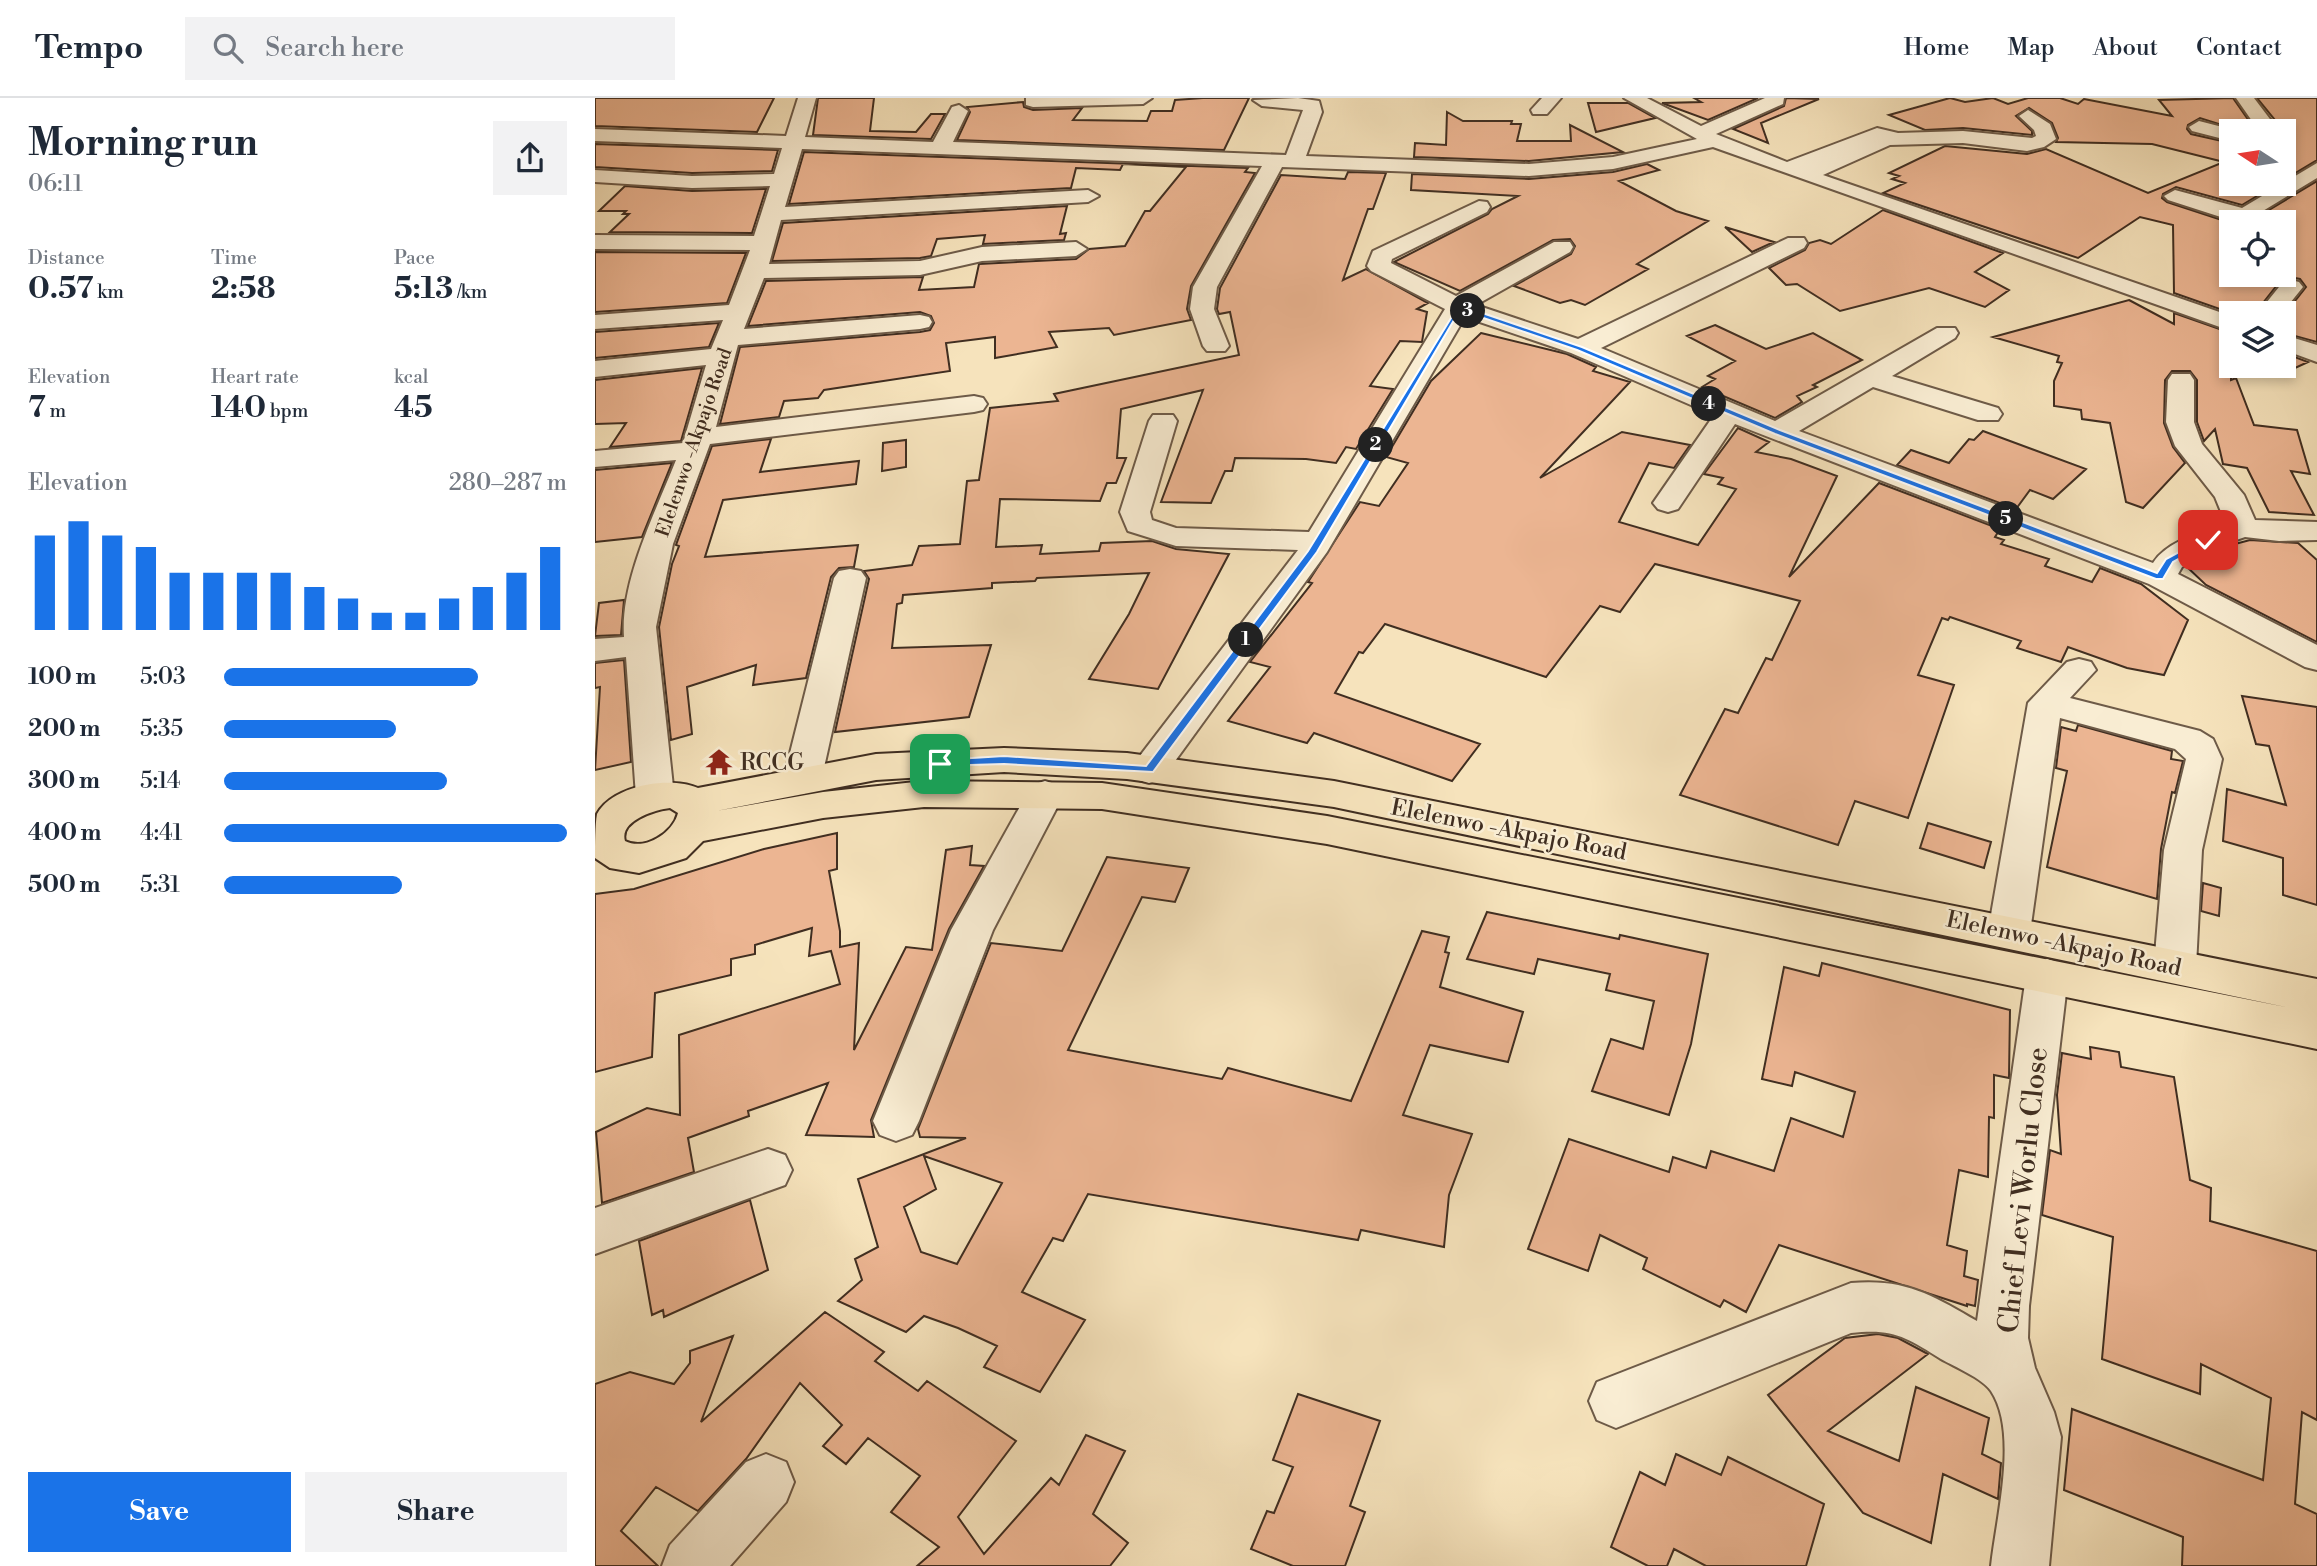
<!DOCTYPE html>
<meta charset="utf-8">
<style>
body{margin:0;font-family:"Libre Bodoni",serif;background:#f2f2f3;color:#1f2937;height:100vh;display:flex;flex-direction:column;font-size:26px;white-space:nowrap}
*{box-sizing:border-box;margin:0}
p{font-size:23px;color:#747a83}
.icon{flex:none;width:38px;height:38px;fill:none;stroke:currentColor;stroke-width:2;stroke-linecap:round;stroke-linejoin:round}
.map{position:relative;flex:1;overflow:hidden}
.panel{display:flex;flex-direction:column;background:#fff;width:595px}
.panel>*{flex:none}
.needle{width:46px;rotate:282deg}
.controls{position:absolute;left:1624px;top:21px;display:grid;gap:14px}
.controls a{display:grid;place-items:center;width:77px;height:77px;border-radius:0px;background:#fff;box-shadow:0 4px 10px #0003;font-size:35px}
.pin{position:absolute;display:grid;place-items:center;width:60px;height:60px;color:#fff;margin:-30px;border-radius:14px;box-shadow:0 4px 10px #0006}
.km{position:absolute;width:35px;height:35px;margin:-18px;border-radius:50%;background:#222;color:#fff;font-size:19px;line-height:35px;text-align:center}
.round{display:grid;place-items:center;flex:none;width:74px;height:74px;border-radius:0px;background:#f2f2f3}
.summary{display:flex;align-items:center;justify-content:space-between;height:119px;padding:0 28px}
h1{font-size:38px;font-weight:700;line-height:52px}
.figures{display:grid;grid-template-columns:repeat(3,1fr);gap:10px;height:119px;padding:7px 28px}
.figures div{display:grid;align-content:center}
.figures b{font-size:30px;font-weight:700}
.figures small{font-size:19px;font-weight:400}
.figures p{font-size:19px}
.chart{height:196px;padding:14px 28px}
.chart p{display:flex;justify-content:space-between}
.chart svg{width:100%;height:126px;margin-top:7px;stroke:#1a73e8;stroke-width:6}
.action{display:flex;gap:14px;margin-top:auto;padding:14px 28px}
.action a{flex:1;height:80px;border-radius:0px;background:#1a73e8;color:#fff;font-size:28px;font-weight:700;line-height:80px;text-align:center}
.action a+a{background:#f2f2f3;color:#1f2937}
ul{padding:0 28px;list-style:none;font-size:23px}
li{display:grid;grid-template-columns:112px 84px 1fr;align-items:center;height:52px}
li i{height:18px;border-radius:9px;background:#1a73e8}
header{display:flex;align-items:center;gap:42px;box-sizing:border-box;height:98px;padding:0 35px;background:#fff;border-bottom:2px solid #e0e1e3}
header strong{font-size:33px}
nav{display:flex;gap:38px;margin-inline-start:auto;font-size:24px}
.search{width:490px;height:63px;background:#f2f2f3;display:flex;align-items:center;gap:18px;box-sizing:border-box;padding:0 24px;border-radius:0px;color:#747a83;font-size:26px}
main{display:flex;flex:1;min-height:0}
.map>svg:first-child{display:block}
</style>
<header>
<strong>Tempo</strong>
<div class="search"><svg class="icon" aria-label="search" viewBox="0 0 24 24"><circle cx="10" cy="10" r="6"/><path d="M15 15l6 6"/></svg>Search here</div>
<nav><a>Home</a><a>Map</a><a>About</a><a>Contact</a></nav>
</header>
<main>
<section class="panel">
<div class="summary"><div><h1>Morning run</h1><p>06:11</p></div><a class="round"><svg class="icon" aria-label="share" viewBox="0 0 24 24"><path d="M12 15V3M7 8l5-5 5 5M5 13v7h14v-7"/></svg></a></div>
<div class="figures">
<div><p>Distance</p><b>0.57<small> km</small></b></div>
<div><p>Time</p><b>2:58</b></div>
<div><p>Pace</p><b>5:13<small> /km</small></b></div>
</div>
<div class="figures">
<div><p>Elevation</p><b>7<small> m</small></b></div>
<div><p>Heart rate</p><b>140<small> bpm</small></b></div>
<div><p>kcal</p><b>45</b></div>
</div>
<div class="chart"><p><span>Elevation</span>280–287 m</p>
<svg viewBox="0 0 160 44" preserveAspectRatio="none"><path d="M5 44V11M15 44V6M25 44V11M35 44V15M45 44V24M55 44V24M65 44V24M75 44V24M85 44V29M95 44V33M105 44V38M115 44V38M125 44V33M135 44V29M145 44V24M155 44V15"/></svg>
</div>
<ul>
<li><b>100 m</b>5:03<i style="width:74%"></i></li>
<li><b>200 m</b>5:35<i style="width:50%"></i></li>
<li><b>300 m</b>5:14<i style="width:65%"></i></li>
<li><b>400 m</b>4:41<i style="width:100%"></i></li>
<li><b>500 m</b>5:31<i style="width:52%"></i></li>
</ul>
<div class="action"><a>Save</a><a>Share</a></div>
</section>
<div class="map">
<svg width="1722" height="1468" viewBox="0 0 1722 1468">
<rect width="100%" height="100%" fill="#f6e3bc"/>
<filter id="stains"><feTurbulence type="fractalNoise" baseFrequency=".00286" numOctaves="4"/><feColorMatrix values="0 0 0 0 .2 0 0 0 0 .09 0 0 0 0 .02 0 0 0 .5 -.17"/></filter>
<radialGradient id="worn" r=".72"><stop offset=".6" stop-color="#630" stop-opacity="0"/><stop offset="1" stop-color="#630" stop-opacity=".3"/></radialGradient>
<path fill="#ecb592" stroke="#402e21" stroke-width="2" fill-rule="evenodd" d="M0,0H179L162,34L0,28Z
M223,0H279L275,33L321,34L336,16H350L336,41L218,37Z
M608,0H654L629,52L362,42L375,14L372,9L428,4L429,9L438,12L487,10L478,22L552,23L556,13H577L580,2Z
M1099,0H1163L1113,22L1067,5L1106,4Z
M1191,0L1224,1L1166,25L1173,45L1138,31L1189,8Z
M1355,0L1370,4L1398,0L1413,6L1433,0H1465L1483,6L1489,1L1577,18L1564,2L1638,0L1661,33H1646L1605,20L1593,27L1592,31L1596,36L1636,45V86H1655L1672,92L1647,107L1581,89L1568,96L1567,100L1572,104L1636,125V177H1696L1689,156V124H1654L1722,83V244L1689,235V217L1711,189L1705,181L1695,179L1686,182L1660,215H1636L1579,195L1578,127L1545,119L1483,160L1288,95L1310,85L1297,81L1304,78L1294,75L1350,48L1432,56L1451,51L1553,95L1629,64L1557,46L1461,44L1463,40L1457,25L1434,10L1421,18L1437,33V37L1368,30L1330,32L1294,17Z
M1662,0H1722V62L1689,82V33Z
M993,5H1033L1060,20L1001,34Z
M852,14L868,23H917L916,26H926L922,43H976L975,27L1028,54L934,63L819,59L820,45L851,47Z
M0,46L183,52L177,73L97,75L0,69Z
M209,54L653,70L650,74L660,75L596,188L592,211L596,222L519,237L514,230L454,234L462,249L400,260V239L351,245L355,273L229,292L223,300L189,303L184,319L125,326L145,249L325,234L335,232L339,225L336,218L325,214L153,228L171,183L328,179L324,192L379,189L384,166L481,161L494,151L530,148L550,113H555L591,69L528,66L525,72L481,70L476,90L194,106Z
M1052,66L1064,72L1024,83L1081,113L1113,123L1042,166L1053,171L990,207L976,202L965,205L919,188L976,156L980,148L975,141L958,142L865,193L799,164L893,116L897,111L923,98L816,92L817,76L934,81L1018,74Z
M753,74L791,75L778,111H773L748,182L771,171L833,205L822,211L832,214L827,244L805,243L775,288L798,291L761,351L751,349L741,365L711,361L640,360L637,373H630L616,405L566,404L608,292L526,311L522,360H531L521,385H512L505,403L405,401L401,449L447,447L445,456L504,453L506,445L557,443L581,451L634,456L563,591L494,581L534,516L554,475L442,480L440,483L397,485V490L308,497L307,505L302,506L297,550L396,547L374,619L240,634L274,481L269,473L317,467L324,448L365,446L372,383L384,382L395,310L463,303L459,296L644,257L635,214L624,216L622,211L625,190L686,77L750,81Z
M30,88L97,93L171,91L157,135L15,134L34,116H28L31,113H4Z
M472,108L465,136L471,135L469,142L388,146L390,137L342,141L336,158L325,160L177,163L188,125Z
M1288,112L1408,155L1380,174L1414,192L1390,209L1334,190L1245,213L1202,186L1191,187L1174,170L1210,152L1214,145L1225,142L1236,146Z
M1130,129L1179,144L1157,154Z
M0,154L151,155L132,205L0,214Z
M1534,202L1579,226V215L1636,235V254L1630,251L1636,267V282L1641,280L1659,327L1702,332L1715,376L1696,373L1719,417L1674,414L1652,370L1628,366L1620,331L1609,343L1602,324V282L1595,273H1577L1570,282L1569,325L1578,349L1590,365L1548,410L1531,404L1515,325L1487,321L1486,312L1459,308V283L1467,265L1462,264L1464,258L1398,239Z
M124,225L114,249L0,260V234Z
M1120,227L1171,251L1218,235L1267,262L1218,287L1222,289L1202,298L1207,304L1180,320L1107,289L1120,281L1113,278L1140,263L1092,238Z
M886,235L972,256L1001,269L998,273L1035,284L945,380L1027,334L1095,347L1079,370L1054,365L1024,424L1103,447L1141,391L1123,386L1128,380L1109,376L1143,330L1174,344L1161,354L1196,361L1242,378L1194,479L1284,385L1405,431L1400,439L1409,442L1406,446L1454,461L1450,468L1497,484L1505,470L1546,486L1593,522L1569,577L1532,570L1473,549L1466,564L1422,550L1426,543L1355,519L1353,522L1347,520L1323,577L1359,587L1313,720L1260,703L1243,747L1085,697L1130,611L1143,615L1171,560L1177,562L1205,503L1060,466L1025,514L1005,508L951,579L790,526L768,555L764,554L740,595L885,646L857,683L719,635L712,645L633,623L675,569L655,564L717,485L713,484L765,404L784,408L813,365L791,359L836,283Z
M1689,255L1713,264L1689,275Z
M107,270L86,343L15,349L31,325L0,326V282Z
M1388,333L1491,371L1458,401L1435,392L1421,411L1302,367L1316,352L1354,365L1374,341L1379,342Z
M176,341L165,374L264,363L261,386L128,402L110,459L263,447L259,469L244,470L236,479L211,580L158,587L161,567L92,589L97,636L76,642L64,529L77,466L84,448L81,447L117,348Z
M311,342V369L287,373L288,345Z
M77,365L47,439L0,444V372Z
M1655,442L1703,445L1722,462V544L1611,487L1592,469L1607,461L1626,458L1621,453L1625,450Z
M29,502L26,537L0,538L4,505Z
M29,562L36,664L0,672L5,589L0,590V565Z
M1647,598L1722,609V807L1688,797V760L1628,743L1632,691L1691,707L1674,648L1661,646Z
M1483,627L1577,653L1576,661L1588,663L1580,695L1577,694L1566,751L1562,801L1452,769L1472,673L1461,670L1466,629L1481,633Z
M1333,725L1396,744L1389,770L1325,750Z
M242,735V771L234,773L245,833V849L264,845L259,952L311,849L337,852L351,752L377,748L375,767L389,768L354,831L276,1022L279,1039L211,1037L233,985L153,1013L154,1018L93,1040L99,1074L7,1105L1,1034L52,1010L85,1017L84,937L245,886L236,853L214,858L217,830L160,847V856L136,861V877L60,895L57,959L0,974V796L39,791L169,751Z
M512,759L594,770L580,804L547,799L473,952L627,981L633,970L756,1003L827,833L854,839L850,854L854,855L845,889L928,914L913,964L835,947L808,1017L877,1036L854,1097L849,1149L766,1132L763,1142L493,1096L468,1143L458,1140L427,1194L490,1222L445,1294L389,1269L402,1248L363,1230L329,1218L311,1234L243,1203L267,1182L260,1161L283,1149L263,1081L371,1040L325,1039L323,1031L396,845L467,853ZM329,1058L407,1085L362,1166L326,1154L309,1109L341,1091Z
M1608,785L1626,790L1624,818L1606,813Z
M892,814L1024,841L1025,837L1113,856L1096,946L1074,1017L997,993L1016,941L1048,951L1059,903L1011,892L1015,876L943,861L939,876L872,861Z
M1227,865L1415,912L1414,980L1399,977V1020L1394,1019L1393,1079L1364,1072L1352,1147L1372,1153L1369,1178L1383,1182L1380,1208L1372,1206V1208L1184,1147L1151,1214L1129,1202L1125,1209L1048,1171L1052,1160L1005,1137L993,1173L933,1151L974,1041L1074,1074L1078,1059L1111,1070L1116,1053L1179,1073L1196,1020L1248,1039L1260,994L1200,974L1197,988L1167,981L1189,869L1224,878Z
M1495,949L1524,954L1526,969L1579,979L1595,1082L1616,1090L1615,1123L1722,1153V1322L1707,1314L1700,1406L1722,1416V1468H1587L1588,1439L1469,1392L1477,1311L1668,1382L1676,1300L1606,1266L1605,1296L1507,1261L1518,1139L1447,1117L1455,1052L1466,1056L1462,997L1467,955L1496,961Z
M155,1102L173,1172L69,1219L68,1212L57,1217L44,1143Z
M230,1214L289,1254L280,1263L323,1293L332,1283L421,1343L363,1419L389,1456L456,1380L464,1387L491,1337L530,1353L498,1416L533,1445L515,1468H322L344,1449L296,1414L325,1378L273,1340L251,1366L228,1348L247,1327L205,1285L151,1361L103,1413L61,1389L26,1433L63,1468H0V1286L35,1274L79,1286L95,1265V1253L138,1238L106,1324Z
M1283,1236L1303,1240L1333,1256L1233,1333L1304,1363L1321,1289L1394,1320L1387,1356L1406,1365L1403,1401L1348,1376L1336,1445L1268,1415L1173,1297L1250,1240Z
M703,1296L785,1323L755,1408L770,1414L750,1468H698L656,1451L672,1413L679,1415L698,1369L678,1362Z
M1081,1356L1126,1377L1133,1359L1229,1406L1211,1468H1111L1079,1451L1072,1468H1053L1016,1449L1045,1374L1070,1387Z"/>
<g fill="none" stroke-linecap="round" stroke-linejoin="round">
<defs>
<path id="minor" d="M203,0H221L210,39L338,44L357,9L364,7L373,13L358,44L691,57L708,12L667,8L658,2L703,0L724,3L727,14L711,58L934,66L1018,59L1102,41L1029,0H1052L1106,28L1170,0H1189L1188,6L1121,36L1192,64L1282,30L1303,35L1368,33L1437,40L1441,38L1439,32L1424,18L1433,12L1455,26L1461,41L1449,49L1432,53L1368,45L1295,47L1228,77L1636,218V233L1118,49L1018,71L934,78L687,69L622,189L619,211L634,248L630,253H612L608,248L595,211L598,189L667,68L207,51L190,109L493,92L504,98L493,104L186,122L174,166L325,163L387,149L481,144L492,151L481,158L387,163L325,177L169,180L149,231L325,217L334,219L337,224L334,229L325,231L143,247L121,329L379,298L388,300L392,306L388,312L379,314L115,346L78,446L61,529L79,698L73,707L60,711L47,707L41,698L31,559L0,563V541L29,539C25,483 61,413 81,362L0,369V353L88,345L111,267L0,279V263L116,251L128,222L0,231V217L134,207L155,152L0,151V137L159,138L175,88L97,90L0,84V72L97,78L179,76L187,50L0,43V31L191,38Z
M431,0H557L548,6L438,9L431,7Z
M947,0H966L952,16H938L936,12Z
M1641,0H1659L1684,33H1664Z
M1604,23L1643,33H1636V43L1597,33L1594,29Z
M1722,65V80L1653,122H1635L1573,102L1569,98L1580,92L1647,110Z
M884,103L892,104L895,109L892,114L797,161L796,165L861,198L959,144H975L978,149L975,154L881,207L983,241L1193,140H1209L1212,145L1209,150L1006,250L1180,323L1342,230H1360L1363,235L1360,240L1297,278L1403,310L1407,316L1403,322H1383L1278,289L1204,333L1558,465C1572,443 1607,434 1631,426L1620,399L1580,348L1571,324L1573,282L1577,276H1595L1599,282V324L1607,346L1649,397L1660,422L1722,424V442L1684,443L1650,439L1624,448L1587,469L1583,476L1722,547V572L1710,569L1554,486L1140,326L1083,411L1073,414L1063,411L1058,405L1119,317L976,255L870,219L732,454L567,681L554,685L541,681L536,672L541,663L703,452L581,448L533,433L525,414L554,323L558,317H578L582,323L555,414L557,422L581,430L714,434L850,211L776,173L772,168L778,153Z
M1696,182L1704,184L1708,189L1687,215H1663L1688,184Z
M1689,237L1722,247V264L1689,252Z
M255,471L266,473L271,480L226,683L220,692L207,696L194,692L188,683L239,480L244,473Z
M1484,561L1496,564L1501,572L1475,600L1605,633L1618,641L1627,661L1607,752L1601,868L1595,880L1580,885L1565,880L1559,868L1569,752L1591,661L1580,651L1465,620L1435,834L1429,845L1414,850L1399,845L1393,834L1433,605L1472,564Z
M450,683L463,687L469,696L398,832L324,1023L317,1037L301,1043L285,1037L278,1023L356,832L437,687Z
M1452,861L1467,866L1473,878L1434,1208L1433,1240L1440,1270L1459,1314L1466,1339L1454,1468H1396C1401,1420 1424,1335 1396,1293C1387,1280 1360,1269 1346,1261C1311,1239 1298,1230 1256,1235L1021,1330L1002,1322L994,1303L1002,1284L1256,1185C1310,1180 1337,1197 1382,1223L1431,878L1437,866Z
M173,1051L190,1057L197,1072L190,1087L0,1156V1110Z
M171,1356L191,1364L199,1384L191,1404L135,1468H67L75,1447L151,1364Z"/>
<path id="major" d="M409,650L532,655L739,683L1722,881V951L732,746L507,711L329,709L228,720L108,743L91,760L44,775L15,770L0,760C0,748 0,727 2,716C18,687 75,678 103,690L281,656ZM409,674L532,681L739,709L1695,910L732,718L507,685L329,683L228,694L121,713L281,682ZM75,710L83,715C78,735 50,753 30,743C24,723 59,712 75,710Z"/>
</defs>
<use href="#minor" stroke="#6e5b48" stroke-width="4"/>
<use href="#major" stroke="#402e21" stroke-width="4"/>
<use href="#minor" fill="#f9edd3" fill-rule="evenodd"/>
<use href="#major" fill="#f6e3bc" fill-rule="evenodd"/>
</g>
<path fill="#1a73e8" stroke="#fff" stroke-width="2" d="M864,207L987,249L1185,332L1562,475L1571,461L1610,440L1618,442L1578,464L1568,481H1561L1180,336L982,252L865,212L722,454L558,674L409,666L341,668L340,666L345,662L409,658L551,668L713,453Z"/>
<defs>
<symbol id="temple-bare" viewBox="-9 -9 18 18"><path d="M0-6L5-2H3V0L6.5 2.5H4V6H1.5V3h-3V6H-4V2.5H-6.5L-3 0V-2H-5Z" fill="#8f2418" stroke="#f9edd3" stroke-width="2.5" paint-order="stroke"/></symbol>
</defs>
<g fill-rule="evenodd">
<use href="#temple-bare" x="105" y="645" width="38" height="38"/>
</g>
<g text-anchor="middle" stroke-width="5" stroke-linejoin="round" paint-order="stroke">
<g font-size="19" fill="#402e21" stroke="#f9edd3">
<text transform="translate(98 344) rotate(-71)" y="7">Elelenwo -Akpajo Road</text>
</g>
<g font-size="23" fill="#402e21" stroke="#f9edd3" text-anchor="start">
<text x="145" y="672">RCCG</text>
</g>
<g font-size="23" fill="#402e21" stroke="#f9edd3">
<text transform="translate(914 731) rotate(11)" y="8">Elelenwo -Akpajo Road</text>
<text transform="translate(1469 845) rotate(12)" y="8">Elelenwo -Akpajo Road</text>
</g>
<g font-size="28" fill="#402e21" stroke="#f9edd3">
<text transform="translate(1427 1092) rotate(-84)" y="10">Chief Levi Worlu Close</text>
</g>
</g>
<rect width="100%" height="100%" filter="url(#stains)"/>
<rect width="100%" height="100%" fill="url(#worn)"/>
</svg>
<div class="controls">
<a><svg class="needle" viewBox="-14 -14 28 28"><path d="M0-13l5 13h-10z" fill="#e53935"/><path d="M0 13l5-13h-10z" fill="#747a83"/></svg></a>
<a><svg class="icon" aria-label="locate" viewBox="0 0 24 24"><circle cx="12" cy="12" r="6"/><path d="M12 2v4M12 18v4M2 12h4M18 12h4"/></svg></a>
<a><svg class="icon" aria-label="layers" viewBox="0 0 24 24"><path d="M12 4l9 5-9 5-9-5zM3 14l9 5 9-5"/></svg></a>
</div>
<div class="pin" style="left:345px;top:666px;background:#1e9e55"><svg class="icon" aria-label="arrive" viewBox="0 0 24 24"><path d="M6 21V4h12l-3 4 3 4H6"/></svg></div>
<div class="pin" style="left:1613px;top:442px;background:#d93025"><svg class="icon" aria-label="check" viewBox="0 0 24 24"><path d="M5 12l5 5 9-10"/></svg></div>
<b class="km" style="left:651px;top:542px">1</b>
<b class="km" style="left:781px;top:347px">2</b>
<b class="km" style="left:873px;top:213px">3</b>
<b class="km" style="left:1114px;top:306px">4</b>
<b class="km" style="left:1411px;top:421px">5</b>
</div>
</main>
